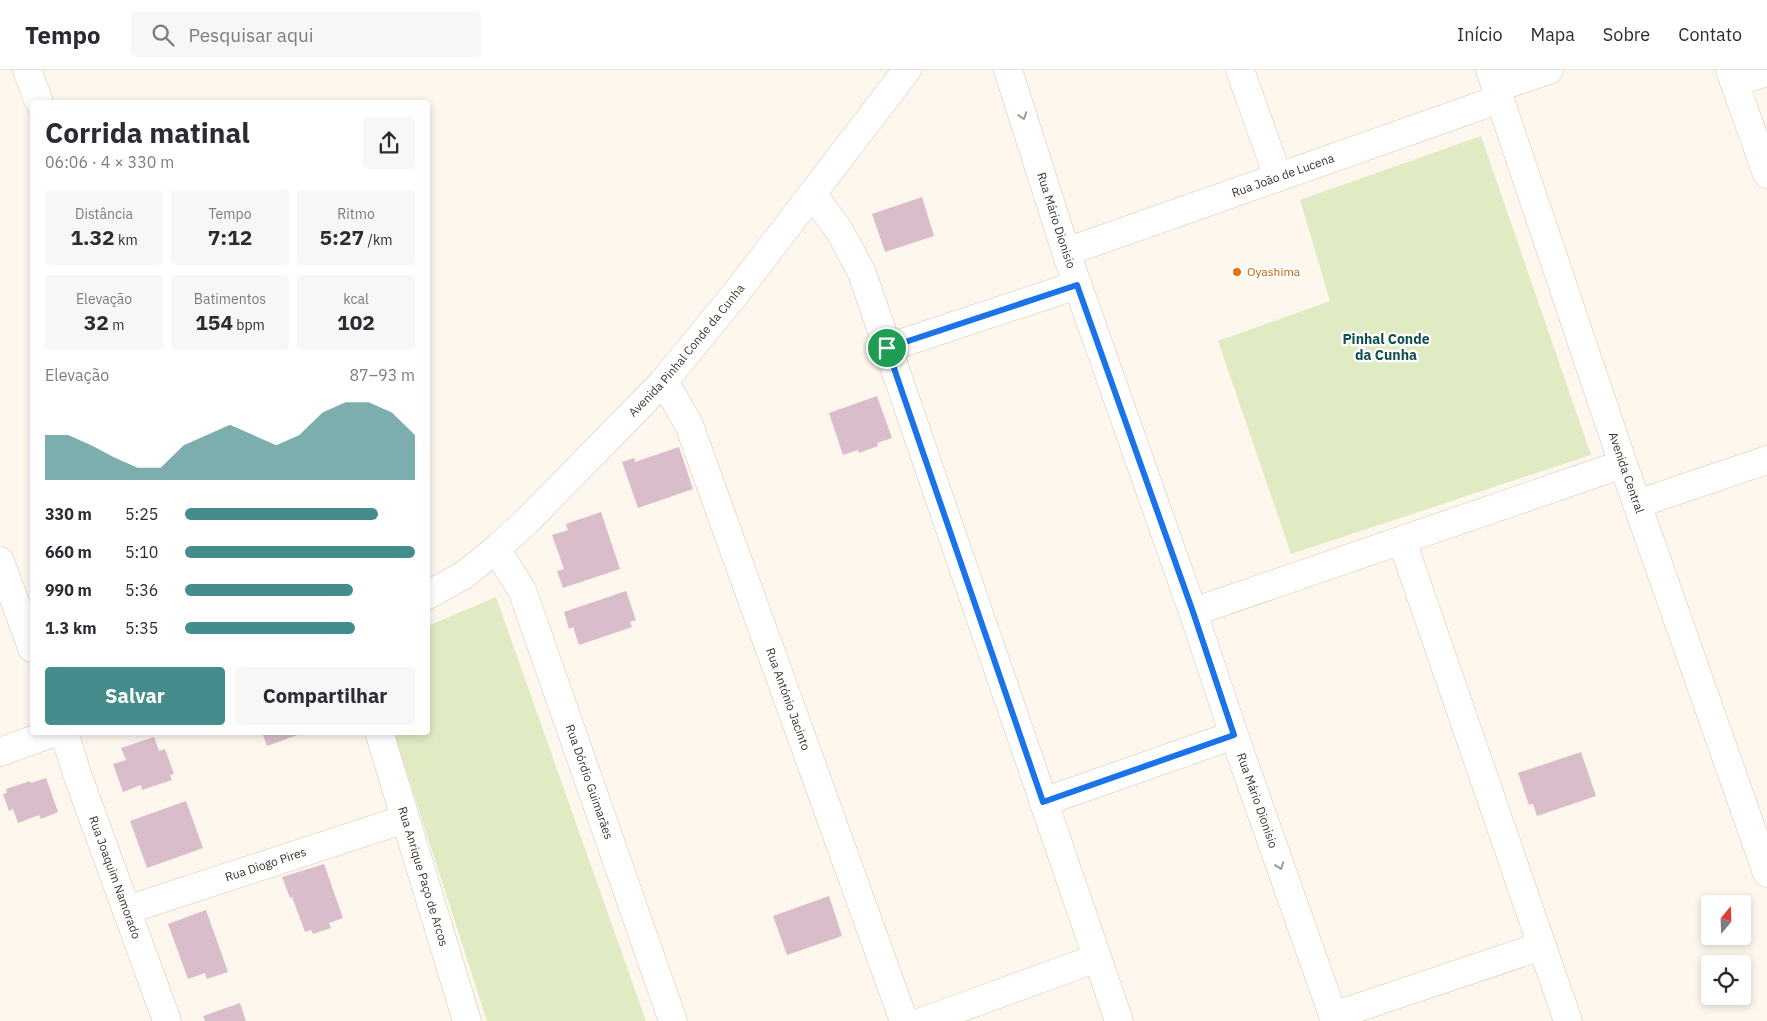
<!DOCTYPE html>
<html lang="pt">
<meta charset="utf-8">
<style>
body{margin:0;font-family:"IBM Plex Sans",sans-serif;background:#f7f7f7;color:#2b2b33;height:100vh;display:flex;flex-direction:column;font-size:19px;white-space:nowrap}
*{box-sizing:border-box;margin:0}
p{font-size:16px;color:#7c7c81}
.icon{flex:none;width:28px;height:28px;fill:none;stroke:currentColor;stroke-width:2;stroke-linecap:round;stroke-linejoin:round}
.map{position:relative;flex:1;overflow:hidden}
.panel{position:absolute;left:30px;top:30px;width:400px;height:635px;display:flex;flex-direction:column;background:#fff;border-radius:5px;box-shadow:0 2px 8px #0003}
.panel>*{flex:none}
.needle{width:32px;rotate:19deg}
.tools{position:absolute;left:1701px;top:825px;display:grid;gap:10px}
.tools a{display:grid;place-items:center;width:50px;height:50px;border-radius:5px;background:#fff;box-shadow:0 2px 8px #0003;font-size:25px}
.pin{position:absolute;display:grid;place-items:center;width:42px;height:42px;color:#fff;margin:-21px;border:2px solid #fff;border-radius:50%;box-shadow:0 1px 5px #0007}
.round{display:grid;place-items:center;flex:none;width:52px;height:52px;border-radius:5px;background:#f7f7f7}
.head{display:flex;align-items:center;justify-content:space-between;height:85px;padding:0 15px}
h1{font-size:28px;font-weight:700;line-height:38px}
.figures{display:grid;grid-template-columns:repeat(3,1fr);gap:8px;height:85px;padding:5px 15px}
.figures div{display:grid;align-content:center;border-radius:5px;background:#f7f7f7;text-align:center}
.figures b{font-size:21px;font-weight:700}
.figures small{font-size:14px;font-weight:400}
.figures p{font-size:14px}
.chart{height:140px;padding:10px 15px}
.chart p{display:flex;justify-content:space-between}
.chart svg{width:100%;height:90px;margin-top:5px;fill:#458d8c;opacity:.7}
.primary-button{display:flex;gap:10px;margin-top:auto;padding:10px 15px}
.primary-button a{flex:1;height:58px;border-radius:5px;background:#458d8c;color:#fff;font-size:20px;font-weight:700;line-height:58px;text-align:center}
.primary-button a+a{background:#f7f7f7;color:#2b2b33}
ul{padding:0 15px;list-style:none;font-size:16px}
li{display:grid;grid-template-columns:80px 60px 1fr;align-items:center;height:38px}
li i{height:12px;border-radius:6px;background:#458d8c}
header{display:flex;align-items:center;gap:30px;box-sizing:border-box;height:70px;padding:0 25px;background:#fff;border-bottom:1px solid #e1e1e2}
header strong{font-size:24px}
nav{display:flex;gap:28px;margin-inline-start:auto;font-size:18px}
.search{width:350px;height:45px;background:#f7f7f7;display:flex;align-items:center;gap:12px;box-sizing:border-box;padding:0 18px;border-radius:5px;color:#7c7c81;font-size:19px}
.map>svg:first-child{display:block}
</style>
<header>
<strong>Tempo</strong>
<div class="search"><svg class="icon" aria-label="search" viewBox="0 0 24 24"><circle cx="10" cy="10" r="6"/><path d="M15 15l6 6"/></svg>Pesquisar aqui</div>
<nav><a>Início</a><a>Mapa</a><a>Sobre</a><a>Contato</a></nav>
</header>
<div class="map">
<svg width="1767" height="951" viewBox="0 0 1767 951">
<rect width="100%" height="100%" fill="#fef7ee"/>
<path fill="#e0ebc3" d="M1481,66L1591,385L1291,484L1218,271L1330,231L1300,130Z
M496,527L646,951H487L394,663L428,662V556Z"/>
<path fill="#d9bdca" d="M922,127L934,166L885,182L872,144Z
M877,326L892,368L877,373L878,376L859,383L858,380L843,385L829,343Z
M679,377L693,419L638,438L622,392L634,388L635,392Z
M601,442L620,499L563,518L557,501L564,499L552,465L568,460L566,454Z
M626,521L636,550L630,552L632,557L579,575L573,557L569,559L564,542Z
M262,662H303V663L267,676Z
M154,667L159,681L165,679L174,704L170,705L172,710L142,720L141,715L123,722L113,694L126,690L121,678Z
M1581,682L1596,726L1537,746L1533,734L1529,735L1518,703Z
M46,708L58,742L41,749L39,745L18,753L13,739L9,741L3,724L7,723L6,719L30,711L31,713Z
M186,731L203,778L147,798L130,751Z
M324,794L343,848L329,853L331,858L313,864L311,860L305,862L292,827L290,828L282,807Z
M829,826L842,866L787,885L773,846Z
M206,840L228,902L207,909L205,903L188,909L168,854Z
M240,933L246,951H205L203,946Z"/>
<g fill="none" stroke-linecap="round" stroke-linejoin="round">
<defs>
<g id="minor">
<path d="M27,0L39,32"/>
<path id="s1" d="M1008,0L1066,182L1193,542L1234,665L1335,951"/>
<path d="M1240,0L1278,107"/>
<path id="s2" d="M1490,0L1623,394L1767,803"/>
<path d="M1730,0L1767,104"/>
<path d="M1734,12L1767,2"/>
<path d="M1496,18L1549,0"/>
<path d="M812,124L839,160L862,203L1119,951"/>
<path id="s3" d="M1066,182L1500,29"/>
<path d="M887,278L1077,215"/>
<path id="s4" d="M664,311L689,355L904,951"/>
<path d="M1637,434L1767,390"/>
<path d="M1402,471L1568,951"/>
<path id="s5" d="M496,479L522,520L673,951"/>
<path d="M0,491L32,578"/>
<path id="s6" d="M428,525L464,505L496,479L526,452L664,311L737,222L907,0"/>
<path d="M1193,542L1623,394"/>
<path id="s7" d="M64,662L77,704L167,951"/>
<path id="s8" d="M379,662L467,951"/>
<path d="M0,682L55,662"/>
<path d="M1043,732L1234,665"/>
<path id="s9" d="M127,840L405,749"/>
<path d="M1333,946L1542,876"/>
<path d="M924,951L1097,888"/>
</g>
</defs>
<use href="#minor" stroke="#d7c5af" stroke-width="29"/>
<use href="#minor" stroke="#fff" stroke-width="28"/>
</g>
<defs><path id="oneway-chevron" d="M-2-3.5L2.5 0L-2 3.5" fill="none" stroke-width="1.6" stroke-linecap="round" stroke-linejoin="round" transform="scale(1.25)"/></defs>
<g stroke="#9d9a95">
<use href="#oneway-chevron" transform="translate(1023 46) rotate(72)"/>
<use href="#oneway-chevron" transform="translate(1280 796) rotate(71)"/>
</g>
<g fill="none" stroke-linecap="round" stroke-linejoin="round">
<defs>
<path id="route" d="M1077,215L1193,542L1234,665L1043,732L887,278Z"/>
</defs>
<use href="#route" stroke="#fff" stroke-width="10"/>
<use href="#route" stroke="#1a73e8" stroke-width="6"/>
</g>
<circle fill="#e8710a" stroke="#fff" stroke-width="2" cx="1237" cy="202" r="5"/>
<g text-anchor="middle" stroke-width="4.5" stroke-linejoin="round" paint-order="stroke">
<g font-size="12" fill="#3b342b" stroke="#fff">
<text dy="4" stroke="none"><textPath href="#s3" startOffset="230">Rua João de Lucena</textPath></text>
<text dy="4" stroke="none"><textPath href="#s1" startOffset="158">Rua Mário Dionisio</textPath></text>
<text dy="4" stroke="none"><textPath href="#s6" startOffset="358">Avenida Pinhal Conde da Cunha</textPath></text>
<text dy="4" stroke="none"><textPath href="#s2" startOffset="425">Avenida Central</textPath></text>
<text dy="4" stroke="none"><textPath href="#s4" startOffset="342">Rua António Jacinto</textPath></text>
<text dy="4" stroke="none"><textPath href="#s5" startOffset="252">Rua Dórdio Guimarães</textPath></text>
<text dy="4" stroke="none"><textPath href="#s1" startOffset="772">Rua Mário Dionisio</textPath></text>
<text dy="4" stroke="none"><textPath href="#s9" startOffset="146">Rua Diogo Pires</textPath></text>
<text dy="4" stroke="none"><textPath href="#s7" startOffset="154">Rua Joaquim Namorado</textPath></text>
<text dy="4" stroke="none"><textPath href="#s8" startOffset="151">Rua Anrique Paço de Arcos</textPath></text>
</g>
<g font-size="12" fill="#c56008" stroke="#fff" text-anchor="start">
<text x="1247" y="206">Oyashima</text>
</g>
<g font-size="14" font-weight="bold" fill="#114f4f" stroke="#fff">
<text x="1386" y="274">Pinhal Conde<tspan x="1386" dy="16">da Cunha</tspan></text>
</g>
</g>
</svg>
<div class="tools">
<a><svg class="needle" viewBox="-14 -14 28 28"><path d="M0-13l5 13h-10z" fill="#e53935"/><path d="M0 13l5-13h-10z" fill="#7c7c81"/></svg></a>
<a><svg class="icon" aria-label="locate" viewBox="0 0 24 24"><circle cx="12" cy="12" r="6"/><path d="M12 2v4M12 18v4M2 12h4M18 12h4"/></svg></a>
</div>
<div class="pin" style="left:887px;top:278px;background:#1e9e55"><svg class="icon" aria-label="arrive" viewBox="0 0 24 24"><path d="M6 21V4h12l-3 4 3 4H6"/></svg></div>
<section class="panel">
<div class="head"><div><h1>Corrida matinal</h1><p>06:06 · 4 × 330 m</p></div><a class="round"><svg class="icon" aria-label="share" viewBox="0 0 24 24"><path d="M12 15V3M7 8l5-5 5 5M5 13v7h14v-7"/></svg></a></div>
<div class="figures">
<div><p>Distância</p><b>1.32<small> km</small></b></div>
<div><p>Tempo</p><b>7:12</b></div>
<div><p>Ritmo</p><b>5:27<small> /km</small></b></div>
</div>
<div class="figures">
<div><p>Elevação</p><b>32<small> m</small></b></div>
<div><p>Batimentos</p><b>154<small> bpm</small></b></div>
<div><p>kcal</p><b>102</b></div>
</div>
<div class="chart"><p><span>Elevação</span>87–93 m</p>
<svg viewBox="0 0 160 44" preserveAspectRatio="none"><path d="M0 44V22L10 22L20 27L30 33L40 38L50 38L60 27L70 22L80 17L90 22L100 27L110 22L120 11L130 6L140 6L150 11L160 22V44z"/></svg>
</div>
<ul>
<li><b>330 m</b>5:25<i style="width:84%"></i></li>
<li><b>660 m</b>5:10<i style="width:100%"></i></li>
<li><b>990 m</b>5:36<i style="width:73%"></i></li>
<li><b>1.3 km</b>5:35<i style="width:74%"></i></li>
</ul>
<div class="primary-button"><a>Salvar</a><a>Compartilhar</a></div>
</section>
</div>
